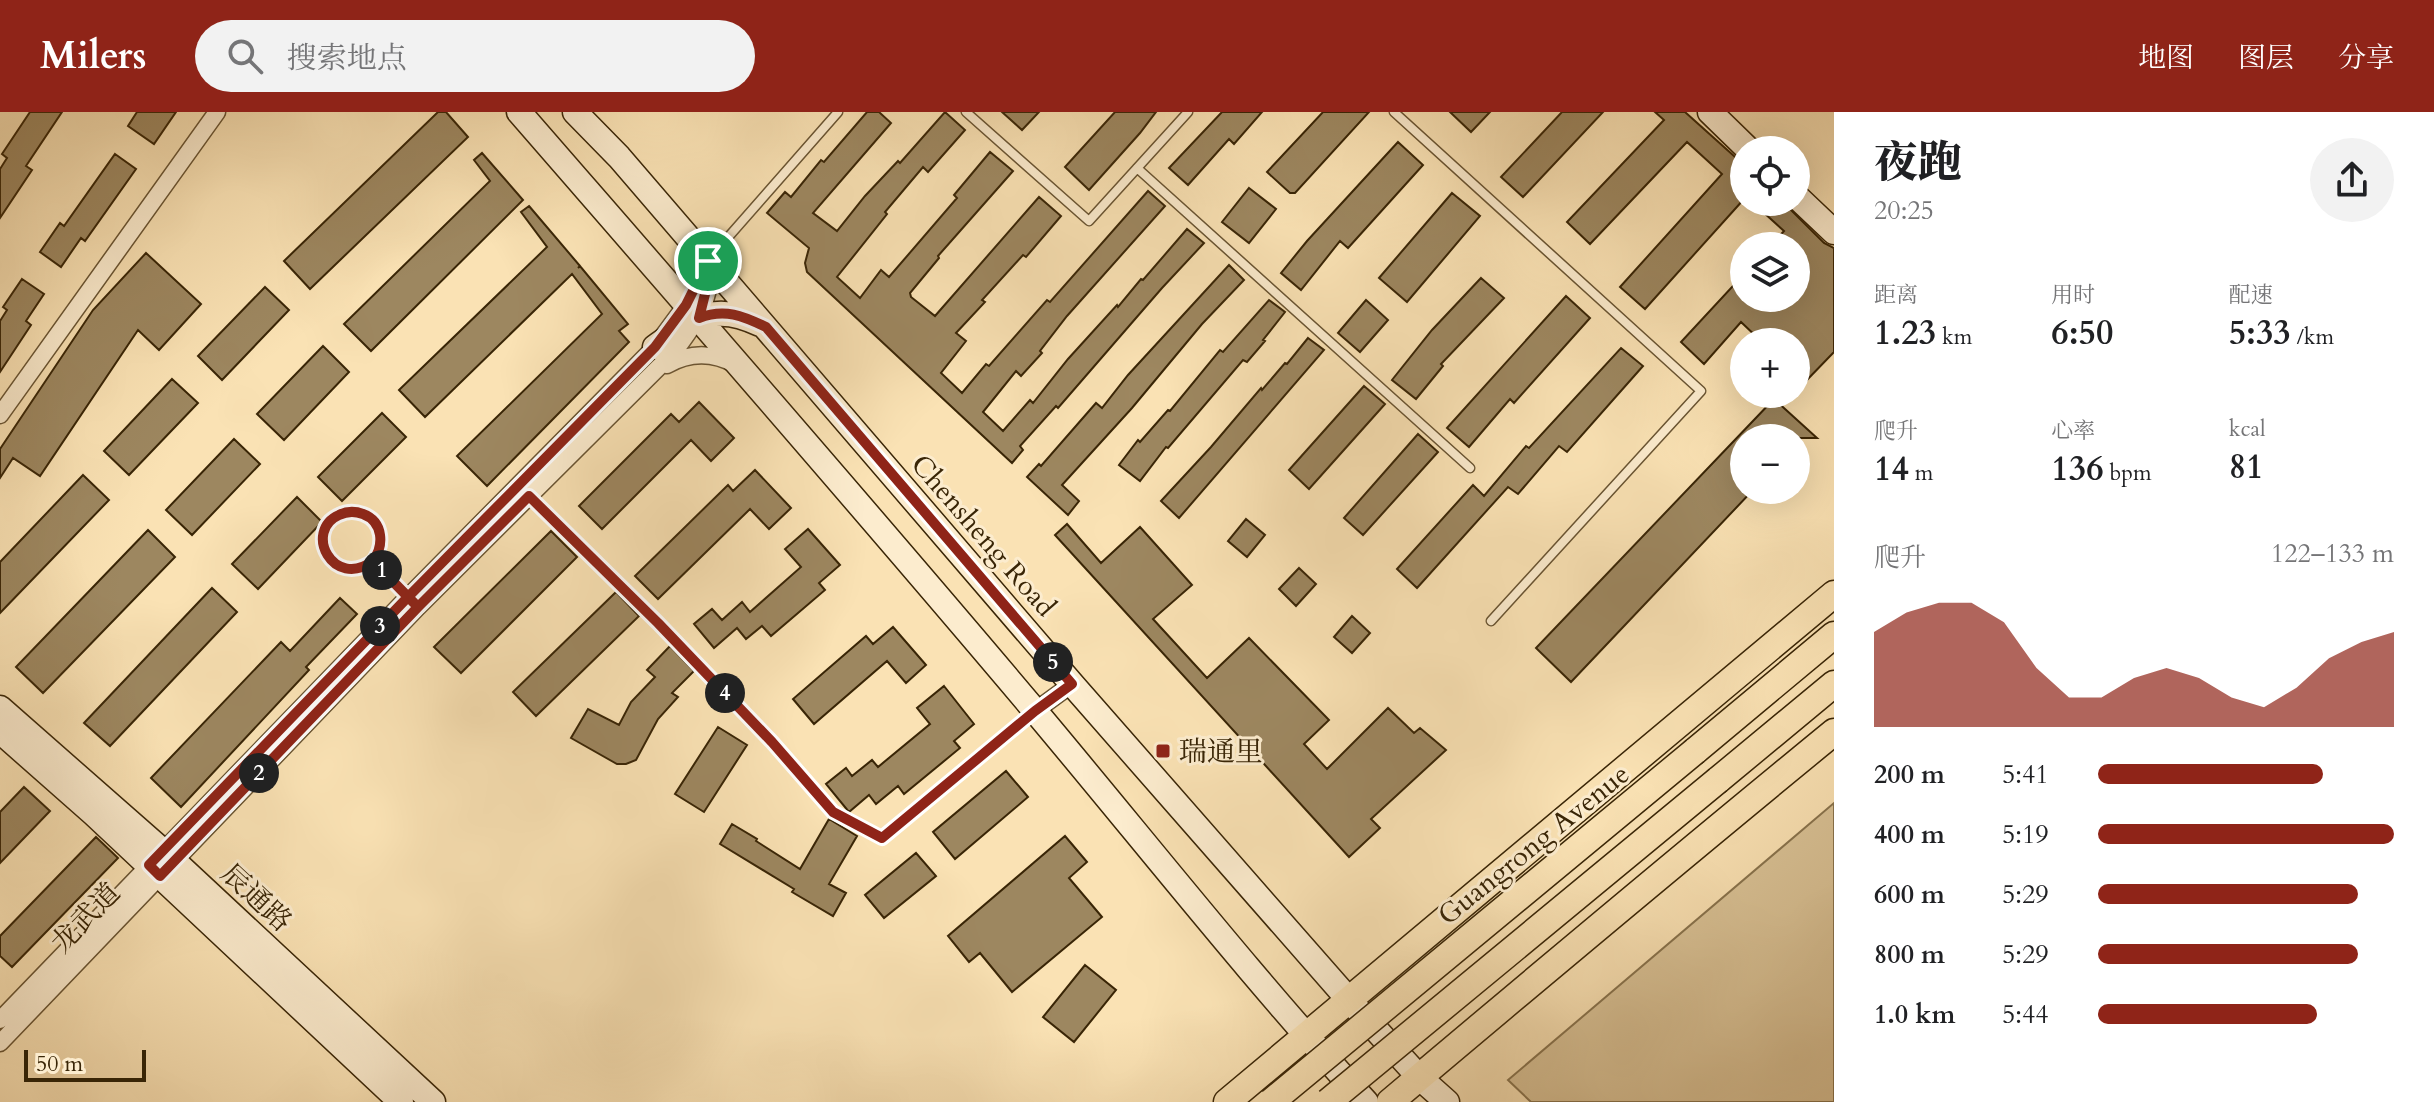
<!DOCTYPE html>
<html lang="zh">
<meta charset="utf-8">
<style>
body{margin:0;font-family:Cardo,"Noto Serif SC",serif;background:#f2f2f2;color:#202124;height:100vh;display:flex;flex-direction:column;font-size:30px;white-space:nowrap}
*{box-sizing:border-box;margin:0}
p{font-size:26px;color:#757577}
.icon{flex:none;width:44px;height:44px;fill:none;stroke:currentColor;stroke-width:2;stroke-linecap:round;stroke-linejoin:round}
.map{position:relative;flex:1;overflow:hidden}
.sheet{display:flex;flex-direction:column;background:#fff;width:600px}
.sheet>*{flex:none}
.buttons{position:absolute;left:1730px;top:24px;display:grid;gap:16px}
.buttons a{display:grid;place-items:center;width:80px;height:80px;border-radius:50%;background:#fff;box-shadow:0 8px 32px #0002;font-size:40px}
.scale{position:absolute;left:24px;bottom:20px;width:122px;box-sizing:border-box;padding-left:8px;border:4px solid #392506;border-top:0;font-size:22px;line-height:28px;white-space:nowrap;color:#392506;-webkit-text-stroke:6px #fcecce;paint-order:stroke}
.pin{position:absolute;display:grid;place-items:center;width:68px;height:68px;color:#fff;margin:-34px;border:4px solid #fff;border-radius:50%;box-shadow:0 2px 8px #0007}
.km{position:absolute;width:40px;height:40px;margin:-20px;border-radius:50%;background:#222;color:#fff;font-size:22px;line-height:40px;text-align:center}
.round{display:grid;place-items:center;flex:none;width:84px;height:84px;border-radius:42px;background:#f2f2f2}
.overview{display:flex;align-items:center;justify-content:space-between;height:136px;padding:0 40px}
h1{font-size:44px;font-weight:800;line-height:60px}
.stats{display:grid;grid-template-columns:repeat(3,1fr);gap:12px;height:136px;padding:8px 40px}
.stats div{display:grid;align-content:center}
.stats b{font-size:34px;font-weight:800}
.stats small{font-size:22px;font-weight:400}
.stats p{font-size:22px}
.chart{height:224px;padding:16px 40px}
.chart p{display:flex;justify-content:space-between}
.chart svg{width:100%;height:144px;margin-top:8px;fill:#8f2418;opacity:.7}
ul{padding:0 40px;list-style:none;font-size:26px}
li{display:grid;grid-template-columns:128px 96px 1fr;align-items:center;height:60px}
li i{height:20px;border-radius:10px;background:#8f2418}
header{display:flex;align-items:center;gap:48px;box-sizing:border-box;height:112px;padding:0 40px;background:#8f2418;color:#fff}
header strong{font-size:38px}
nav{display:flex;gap:44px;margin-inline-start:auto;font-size:28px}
.search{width:560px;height:72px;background:#f2f2f2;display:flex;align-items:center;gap:20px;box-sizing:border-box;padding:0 28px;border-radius:44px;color:#757577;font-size:30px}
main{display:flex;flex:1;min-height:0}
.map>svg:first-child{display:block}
</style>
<header>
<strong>Milers</strong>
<div class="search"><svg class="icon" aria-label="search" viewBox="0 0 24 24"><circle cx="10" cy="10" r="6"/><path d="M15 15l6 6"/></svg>搜索地点</div>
<nav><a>地图</a><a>图层</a><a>分享</a></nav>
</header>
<main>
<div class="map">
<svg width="1834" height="990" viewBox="0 0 1834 990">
<rect width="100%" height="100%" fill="#fae2b4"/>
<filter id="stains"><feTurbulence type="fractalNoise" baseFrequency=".0025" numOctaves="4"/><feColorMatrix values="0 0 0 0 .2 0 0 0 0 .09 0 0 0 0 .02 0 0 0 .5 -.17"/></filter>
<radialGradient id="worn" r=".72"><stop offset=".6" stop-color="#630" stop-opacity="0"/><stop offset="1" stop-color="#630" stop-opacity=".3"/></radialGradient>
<path fill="#d9c296" stroke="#89744e" stroke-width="2" d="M1834,691V990H1531L1508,968Z"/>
<path fill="#9d8760" stroke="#392506" stroke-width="2" d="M30,0H62L26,54L32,58L0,106V57L7,46L2,42Z
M137,0H176L154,32L128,14Z
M438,0H446L468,25L310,177L284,149Z
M867,0H879L891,11L813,101L837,119L865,84L898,49L900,51L945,0L965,18L928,60L923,55L885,100L887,102L837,165L860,186L881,158L889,165L957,86L954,83L990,40L1013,59L938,144L939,146L910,181L911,185L935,204L1039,85L1061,104L1026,145L1023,143L982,188L985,190L956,221L966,229L941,261L962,281L986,252L989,254L1047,188L1050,190L1148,79L1165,94L1067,204L1040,239L1042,241L1021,264L1016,259L983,300L1003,319L1030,288L1033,291L1068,247L1117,193L1118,195L1141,167L1143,168L1187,117L1204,131L1162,176L1058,296L1056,294L1020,334L1023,338L1012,351L807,160L805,151L809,136L767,101L785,80L791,85L821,48L824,50Z
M1002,0H1039L1022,18Z
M1115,0H1156L1140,21L1089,78L1065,55Z
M1222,0H1262L1234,32L1229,27L1188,73L1169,56Z
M1323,0H1369L1295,81H1290L1267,60Z
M1450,0H1490L1471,20Z
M1562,0H1603L1523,85L1501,65Z
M1655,0H1685L1744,53V87L1645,197L1620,175L1722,62L1687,30L1590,132L1567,110L1664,8Z
M1398,30L1423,53L1348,136L1340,129L1301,178L1281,161L1307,129Z
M482,41L523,88L371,239L344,212L490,69L474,48Z
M115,42L136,57L85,129L81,126L61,155L40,140L60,111L64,114Z
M1249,76L1276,97L1249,131L1222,110Z
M1452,81L1480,104L1407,190L1379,166Z
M1752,90H1783L1824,131L1834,136V240L1804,271L1796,263V230H1762L1741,210L1704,252L1681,230L1744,162V186H1796V134H1770L1784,119Z
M529,94L580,154L578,156L580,154L628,212L619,219L629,230L487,374L457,344L602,202L572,162L425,305L399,278L547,135L521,100Z
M146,141L201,192L159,238L138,218L40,364L13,346L0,366V337L93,198Z
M1229,153L1244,168L1202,212L1132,296L1062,373L1079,389L1068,403L1027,365L1039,352L1041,354L1096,291L1102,296L1128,263Z
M1481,166L1504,186L1441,252L1443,254L1416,287L1392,268L1432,218Z
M22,167L44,182L26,209L31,213L0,260V209L7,198L3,195Z
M265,175L289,198L222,268L198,244Z
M1566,184L1590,206L1514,291L1510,287L1469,335L1447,316Z
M1269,188L1285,200L1263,228L1265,229L1247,250L1243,248L1168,336L1166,335L1140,369L1119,353L1138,328L1140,330L1168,298L1170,299L1220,238L1223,240Z
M1366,188L1388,208L1360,240L1338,221Z
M1308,226L1324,238L1179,406L1161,389L1211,335L1261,276L1262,278L1285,251L1287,252Z
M323,234L349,260L284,328L257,302Z
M1621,236L1643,254L1567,340L1559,334L1518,382L1508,375L1417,476L1397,457L1473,373L1484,384L1526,334L1529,336Z
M172,267L198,291L129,363L104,339Z
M1364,274L1385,292L1309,377L1289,358Z
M1774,287L1817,326H1744V378H1753L1571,570L1536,536Z
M699,290L734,326L711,349L691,328L602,417L579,394L671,302L679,310Z
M382,301L406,325L342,389L318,365Z
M1418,322L1438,340L1363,423L1344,406Z
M234,327L260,352L192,423L166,398Z
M755,358L791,396L769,417L750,397L658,487L635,464L728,373L733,379Z
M83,363L109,388L0,501V450Z
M297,385L322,410L258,477L232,452Z
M1246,407L1265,423L1247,445L1228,429Z
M1067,412L1101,451L1140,415L1192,473L1153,507L1207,566L1249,526L1329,608L1304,632L1327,657L1388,596L1414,621L1420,616L1446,638L1371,707L1380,716L1349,745L1055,423Z
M808,417L840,453L819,471L825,478L771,524L762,514L746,527L737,516L714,536L694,512L712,497L722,508L742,490L750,500L801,455L785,437Z
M148,418L175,445L43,581L16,555Z
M551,419L577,445L461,561L434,535Z
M1299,456L1316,472L1296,494L1279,477Z
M212,476L237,500L110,634L84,611Z
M616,480L639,504L536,604L513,580Z
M340,486L357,502L306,555L309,558L181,695L151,666L281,530L290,539Z
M1352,504L1370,521L1352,541L1334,525Z
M893,515L926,553L906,571L887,549L814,612L793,587L866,524L873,532Z
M670,534L694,559L672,581L678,585L658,607L636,648L626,652H617L571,626L588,597L619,613L631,590L655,565L647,558Z
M944,574L974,612L954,629L960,636L904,682L898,674L876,692L869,683L849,700L826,672L846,656L852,664L872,648L878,655L930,612L917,596Z
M718,615L747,633L704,700L675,682Z
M1006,659L1028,685L955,747L933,720Z
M24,675L50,699L0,751V700Z
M829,707L857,724L829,772L846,781L833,804L792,780L794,777L720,732L732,712L757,727L756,729L800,757Z
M1065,724L1087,750L1069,766L1102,805L1012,880L980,841L969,850L948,824Z
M96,725L118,746L12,855L0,844V824Z
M916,741L936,764L884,806L865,783Z
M1085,853L1116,878L1074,930L1043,905Z"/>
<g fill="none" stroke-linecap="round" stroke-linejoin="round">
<defs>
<path id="lane" d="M966,0L1089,109L1188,0
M1394,0L1701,279L1491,509
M1137,56L1470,356
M709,147L838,0
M528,383L658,511L772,630L833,700L882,726L1032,602
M323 429a29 29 0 1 1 58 0a29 29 0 1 1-58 0Z
M373,449L409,485"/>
<path id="street" d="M667,253C690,240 713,240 736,253
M0,303L217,0
M1035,599L1072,572
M0,908L408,485L655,235L686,193L706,154
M0,931L418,495L674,240C696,211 714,187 708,149"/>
<path id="secondary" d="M519,0C692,199 866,398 1036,600C1146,731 1251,865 1366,990
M575,0L619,45L1072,572L1349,888L1419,965L1447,990
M1710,0L1749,38
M1796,84L1834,120
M655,235C695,207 712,189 760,212
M0,596L174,749L433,990
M0,619L94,702L401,990"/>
<path id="primary" d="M1695,639L1834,523
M1718,668L1834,572
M1227,990L1834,482
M1390,990C1537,866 1685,742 1834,620"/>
</defs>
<use href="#lane" stroke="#695432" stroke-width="11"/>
<use href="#street" stroke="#695432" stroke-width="19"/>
<use href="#secondary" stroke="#392506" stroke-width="27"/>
<use href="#primary" stroke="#392506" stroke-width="29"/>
<use href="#lane" stroke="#fcecce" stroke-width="8"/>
<use href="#street" stroke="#fcecce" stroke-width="16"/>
<use href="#secondary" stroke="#fcecce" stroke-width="24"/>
<use href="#primary" stroke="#fae2b4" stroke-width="26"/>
<defs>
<path id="primary-bridge" d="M1271,990L1695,639
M1328,990L1718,668"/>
</defs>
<use href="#primary-bridge" stroke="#392506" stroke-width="29" stroke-linecap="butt"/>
<use href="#primary-bridge" stroke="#fae2b4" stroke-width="26"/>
</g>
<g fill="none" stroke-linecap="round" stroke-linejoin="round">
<defs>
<path id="route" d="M708,149L686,193L655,235L408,485L373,449C333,478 303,419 339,403C347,399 355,399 363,402C384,410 384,434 373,449L418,495L160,764L149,753L408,485L418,495L529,384L658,511L772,630L833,700L882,726L1035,599L1072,572L766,215C743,204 725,196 699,206L710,162L708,149"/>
</defs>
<use href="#route" stroke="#fff" stroke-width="16"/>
<use href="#route" stroke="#8f2418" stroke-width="10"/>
</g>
<rect fill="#8f2418" stroke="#fcecce" stroke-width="3" x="1155" y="631" width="16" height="16" rx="4"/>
<g text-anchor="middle" stroke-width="6" stroke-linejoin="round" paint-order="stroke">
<g font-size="28" fill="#392506" stroke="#fcecce">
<text transform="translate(984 423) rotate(49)" y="10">Chensheng Road</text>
<text transform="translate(1533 732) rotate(-39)" y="10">Guangrong Avenue</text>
<text transform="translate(257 785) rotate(43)" y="10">辰通路</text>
<text transform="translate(85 805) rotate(-46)" y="10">龙武道</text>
</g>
<g font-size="28" fill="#392506" stroke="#fcecce" text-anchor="start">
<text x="1179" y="649">瑞通里</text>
</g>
</g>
<rect width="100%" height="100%" filter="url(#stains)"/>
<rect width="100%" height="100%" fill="url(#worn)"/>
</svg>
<div class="buttons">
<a><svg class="icon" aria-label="locate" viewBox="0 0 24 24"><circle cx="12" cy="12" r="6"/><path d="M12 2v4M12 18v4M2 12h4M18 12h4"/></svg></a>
<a><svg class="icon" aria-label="layers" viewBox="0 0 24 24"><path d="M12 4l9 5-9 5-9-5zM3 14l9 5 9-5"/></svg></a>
<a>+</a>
<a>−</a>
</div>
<div class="scale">50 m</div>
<div class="pin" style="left:708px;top:149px;background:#1e9e55"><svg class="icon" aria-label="arrive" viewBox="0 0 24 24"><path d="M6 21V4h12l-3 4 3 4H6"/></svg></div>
<b class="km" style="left:382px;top:458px">1</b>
<b class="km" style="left:259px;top:661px">2</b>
<b class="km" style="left:380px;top:514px">3</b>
<b class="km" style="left:725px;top:581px">4</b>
<b class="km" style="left:1053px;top:550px">5</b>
</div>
<section class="sheet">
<div class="overview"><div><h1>夜跑</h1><p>20:25</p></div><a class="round"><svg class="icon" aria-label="share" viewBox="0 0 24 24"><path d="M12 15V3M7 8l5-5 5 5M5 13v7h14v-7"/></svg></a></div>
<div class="stats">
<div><p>距离</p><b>1.23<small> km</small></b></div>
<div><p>用时</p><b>6:50</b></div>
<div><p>配速</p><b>5:33<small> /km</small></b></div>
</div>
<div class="stats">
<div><p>爬升</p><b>14<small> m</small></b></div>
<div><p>心率</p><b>136<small> bpm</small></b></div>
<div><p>kcal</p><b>81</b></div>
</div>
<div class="chart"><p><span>爬升</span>122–133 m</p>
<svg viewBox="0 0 160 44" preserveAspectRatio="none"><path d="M0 44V15L10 9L20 6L30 6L40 12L50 26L60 35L70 35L80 29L90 26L100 29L110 35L120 38L130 32L140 23L150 18L160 15V44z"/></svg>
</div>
<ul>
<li><b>200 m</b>5:41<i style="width:76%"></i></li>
<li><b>400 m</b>5:19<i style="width:100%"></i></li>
<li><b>600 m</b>5:29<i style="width:88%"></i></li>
<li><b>800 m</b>5:29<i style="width:88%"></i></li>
<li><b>1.0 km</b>5:44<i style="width:74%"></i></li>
</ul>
</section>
</main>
